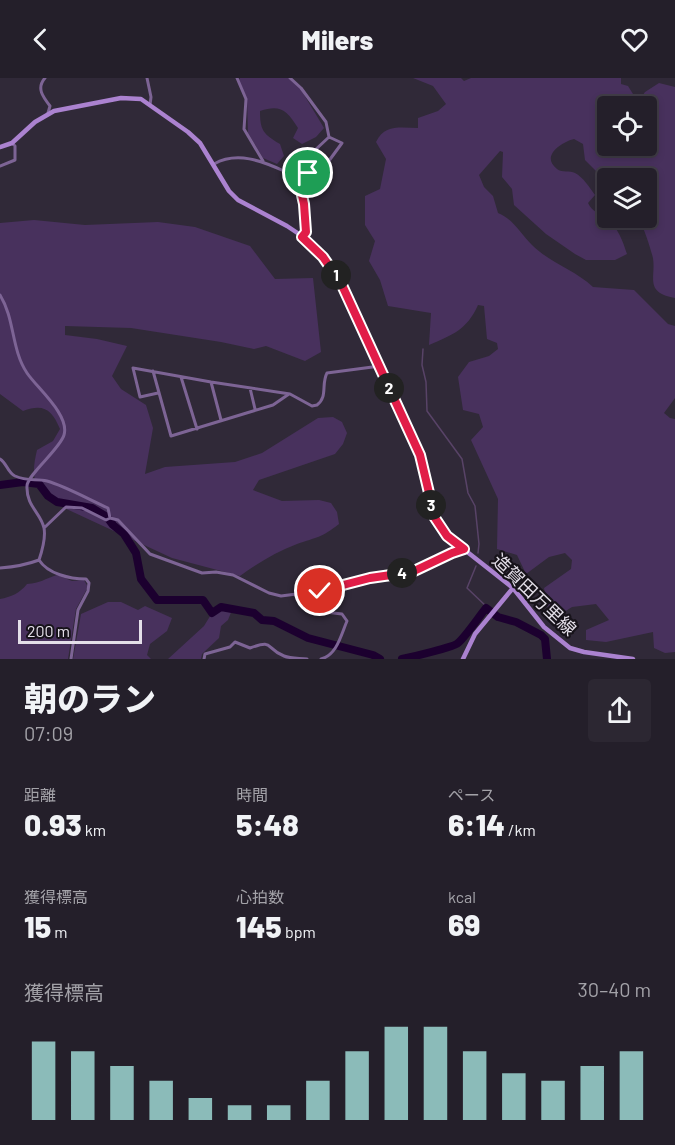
<!DOCTYPE html>
<html lang="ja">
<meta charset="utf-8">
<style>
body{margin:0;font-family:Barlow,"Noto Sans JP",sans-serif;background:#2c2732;color:#f1f3f6;height:100vh;display:flex;flex-direction:column;font-size:22px;white-space:nowrap}
*{box-sizing:border-box;margin:0}
p{font-size:20px;color:#a3a2a8}
.icon{flex:none;width:33px;height:33px;fill:none;stroke:currentColor;stroke-width:2;stroke-linecap:round;stroke-linejoin:round}
.map{position:relative;height:581px;overflow:hidden}
.details{display:flex;flex-direction:column;background:#241f2a;flex:1}
.details>*{flex:none}
.buttons{position:absolute;left:597px;top:18px;display:grid;gap:12px}
.buttons a{display:grid;place-items:center;width:60px;height:60px;border-radius:6px;background:#241f2a;box-shadow:0 3px 9px #0003,0 0 0 2px #413d47;font-size:30px}
.scale{position:absolute;left:18px;bottom:15px;width:124px;box-sizing:border-box;padding-left:6px;border:3px solid #e4dfe9;border-top:0;font-size:16px;line-height:21px;white-space:nowrap;color:#e4dfe9;-webkit-text-stroke:4px #17131a;paint-order:stroke}
.pin{position:absolute;display:grid;place-items:center;width:51px;height:51px;color:#fff;margin:-26px;border:3px solid #fff;border-radius:50%;box-shadow:0 2px 6px #0007}
.km{position:absolute;width:30px;height:30px;margin:-15px;border-radius:50%;background:#222;color:#fff;font-size:16px;line-height:30px;text-align:center}
.round{display:grid;place-items:center;flex:none;width:63px;height:63px;border-radius:6px;background:#2c2732}
.head{display:flex;align-items:center;justify-content:space-between;height:102px;padding:0 24px}
h1{font-size:33px;font-weight:800;line-height:45px}
.metrics{display:grid;grid-template-columns:repeat(3,1fr);gap:9px;height:102px;padding:6px 24px}
.metrics div{display:grid;align-content:center}
.metrics b{font-size:30px;font-weight:800}
.metrics small{font-size:16px;font-weight:400}
.metrics p{font-size:16px}
.chart{height:168px;padding:12px 24px}
.chart p{display:flex;justify-content:space-between}
.chart svg{width:100%;height:108px;margin-top:6px;stroke:#8bbbb9;stroke-width:6}
header{display:flex;justify-content:space-between;align-items:center;height:78px;padding:0 24px;background:#241f2a;font-size:27px;font-weight:800}
.map>svg:first-child{display:block}
</style>
<header><svg class="icon" aria-label="back" viewBox="0 0 24 24"><path d="M15 5l-7 7 7 7"/></svg>Milers<svg class="icon" aria-label="heart" viewBox="0 0 24 24"><path d="M12 20l-8-8c-3-5 5-10 8-4 3-6 11-1 8 4z"/></svg></header>
<div class="map">
<svg width="675" height="581" viewBox="0 0 675 581">
<rect width="100%" height="100%" fill="#302938"/>
<path fill="#48315d" fill-rule="evenodd" d="M240,0H289L300,10L324,50L316,59L302,66L293,60L298,50C287,32 280,26 260,33C260,52 263,56 280,66L284,78L277,86L263,80L248,55L247,22L239,2Z
M413,0H461L464,3L471,0H621V6L628,8L638,24L645,14L659,5L675,9V220C644,214 656,200 653,180C650,169 644,149 638,140H646V100H608L607,104L585,82L583,66L574,61C562,64 540,78 557,91C562,95 570,92 575,95C583,99 590,110 595,117L588,125C592,134 600,135 607,141C618,149 623,164 627,176L615,182H586L575,176L546,156L514,127L512,111L502,99L503,74L500,73L479,97L484,109L493,118L498,135C512,140 521,156 532,167C550,185 575,192 593,209L634,212L668,246L675,248V320L664,335L670,340L675,341V574L665,575L654,570L653,554L606,564L586,562V552L609,542L596,526L572,529L550,543L544,510L571,491L572,482L565,475L549,479L526,496L517,477L497,471L498,421L471,362L483,349L479,336L463,332L458,299L469,284L489,278L498,271L497,265L487,261L484,228L478,227C467,252 452,257 429,267L431,235L388,228L380,202L369,183L375,163L365,147V118L380,111L386,81L376,64C385,46 400,50 418,50V40L438,33L446,26L433,8ZM608,28H646V68H608Z
M34,142L85,147L158,144L195,149L250,168L275,201L313,200L321,274L305,283L266,268L254,271L221,264L131,250L65,248V257L97,261L127,268L112,298L121,311L146,327L153,350L145,396L165,389L235,384L262,375L318,340L333,339L342,344L347,355L343,366L335,376L259,402L253,412L282,423L319,422L331,425L337,434L339,446C321,460 317,459 297,466C276,474 258,485 240,498L172,480L60,428C34,410 30,402 37,372L53,363L60,351C52,332 44,325 23,333L0,316V145Z
M57,497L72,503L84,502L88,509L76,531L68,581H0V521C11,519 20,515 27,506C41,505 44,501 57,497Z
M108,524H121L138,532L145,528L172,540L167,553L150,566L147,577L151,581H73L81,536Z
M222,530L232,532L228,542L221,548L219,560L202,576L201,581H168L204,548L212,535Z"/>
<g fill="none" stroke-linecap="round" stroke-linejoin="round">
<path stroke="#584367" stroke-width="1.5" d="M423,271L422,287L426,304L427,333L462,381L468,415L475,428L479,466L478,475
M476,488L467,510L488,530"/>
<path stroke="#1c002f" stroke-width="8" d="M0,407L23,404L39,406L48,418L57,424L92,430L107,439L113,447L124,456L136,475L141,501L157,522H203L212,535L221,529L254,535L262,542L274,543L308,560L373,577L380,581
M402,581C411,579 454,569 458,565C466,558 478,540 486,530L498,539L516,544L541,557L545,561L547,581"/>
<path stroke="#7d6495" stroke-width="3" d="M45,0C36,10 43,19 50,28L48,35
M147,0L151,19L150,27
M237,0L246,21L244,51L263,83
M290,0L301,10L326,44L329,59L342,65L320,95L304,108L301,113L304,126L306,154L302,158
M313,74L329,59
M214,86C237,73 262,83 284,93C297,90 302,89 312,100
M0,88L15,82V68L12,65
M0,217C15,241 11,271 27,295C37,310 70,337 64,357C60,371 27,397 27,408C26,428 41,435 44,450C46,460 42,473 39,482C48,496 70,501 86,501L89,505L88,513L78,532L71,581
M153,293L171,358L273,327L289,316
M181,299L197,351
M211,304L221,342
M250,310L255,331
M158,315L140,319L133,290L211,304L290,316L312,328L317,327C328,319 321,306 327,295L380,288
M0,381C7,385 7,394 15,398C28,404 36,400 47,403C65,408 90,422 108,430L110,440
M44,450L66,429L82,430L106,442L110,440L118,442L150,476L202,495L216,494L233,497L269,515L281,518L320,513L370,500L412,493L452,475L464,471
M0,490C13,489 26,487 39,482
M320,513L325,534L342,536L347,543C341,557 337,577 321,581
M204,581L205,576L230,569L235,564L250,570C275,561 264,570 284,578C291,581 300,580 307,581"/>
<path stroke="#ab82d0" stroke-width="4.5" d="M0,69L12,65L35,44L54,33L121,20L141,21L188,54L200,65L229,113L238,122L287,148L302,158L333,191L365,255L420,377C429,405 428,435 447,458L513,510L544,549L570,570L584,574L633,581
M463,581L475,556L513,510"/>
</g>
<g fill="none" stroke-linecap="round" stroke-linejoin="round">
<defs>
<path id="route" d="M308,95L313,100L301,113L304,126L306,154L302,159L323,179L341,205L420,377L435,440L447,458L464,471L452,475L412,494L370,500L320,513"/>
</defs>
<use href="#route" stroke="#fff" stroke-width="12"/>
<use href="#route" stroke="#e11d48" stroke-width="8"/>
</g>
<g text-anchor="middle" stroke-width="4.5" stroke-linejoin="round" paint-order="stroke">
<g font-size="18" fill="#e4dfe9" stroke="#17131a">
<text transform="translate(534 517) rotate(44)" y="6">造賀田万里線</text>
</g>
</g>
</svg>
<div class="buttons">
<a><svg class="icon" aria-label="locate" viewBox="0 0 24 24"><circle cx="12" cy="12" r="6"/><path d="M12 2v4M12 18v4M2 12h4M18 12h4"/></svg></a>
<a><svg class="icon" aria-label="layers" viewBox="0 0 24 24"><path d="M12 4l9 5-9 5-9-5zM3 14l9 5 9-5"/></svg></a>
</div>
<div class="scale">200 m</div>
<div class="pin" style="left:308px;top:95px;background:#1e9e55"><svg class="icon" aria-label="arrive" viewBox="0 0 24 24"><path d="M6 21V4h12l-3 4 3 4H6"/></svg></div>
<div class="pin" style="left:320px;top:513px;background:#d93025"><svg class="icon" aria-label="check" viewBox="0 0 24 24"><path d="M5 12l5 5 9-10"/></svg></div>
<b class="km" style="left:336px;top:197px">1</b>
<b class="km" style="left:389px;top:310px">2</b>
<b class="km" style="left:431px;top:427px">3</b>
<b class="km" style="left:402px;top:495px">4</b>
</div>
<section class="details">
<div class="head"><div><h1>朝のラン</h1><p>07:09</p></div><a class="round"><svg class="icon" aria-label="share" viewBox="0 0 24 24"><path d="M12 15V3M7 8l5-5 5 5M5 13v7h14v-7"/></svg></a></div>
<div class="metrics">
<div><p>距離</p><b>0.93<small> km</small></b></div>
<div><p>時間</p><b>5:48</b></div>
<div><p>ペース</p><b>6:14<small> /km</small></b></div>
</div>
<div class="metrics">
<div><p>獲得標高</p><b>15<small> m</small></b></div>
<div><p>心拍数</p><b>145<small> bpm</small></b></div>
<div><p>kcal</p><b>69</b></div>
</div>
<div class="chart"><p><span>獲得標高</span>30–40 m</p>
<svg viewBox="0 0 160 44" preserveAspectRatio="none"><path d="M5 44V12M15 44V16M25 44V22M35 44V28M45 44V35M55 44V38M65 44V38M75 44V28M85 44V16M95 44V6M105 44V6M115 44V16M125 44V25M135 44V28M145 44V22M155 44V16"/></svg>
</div>
</section>
